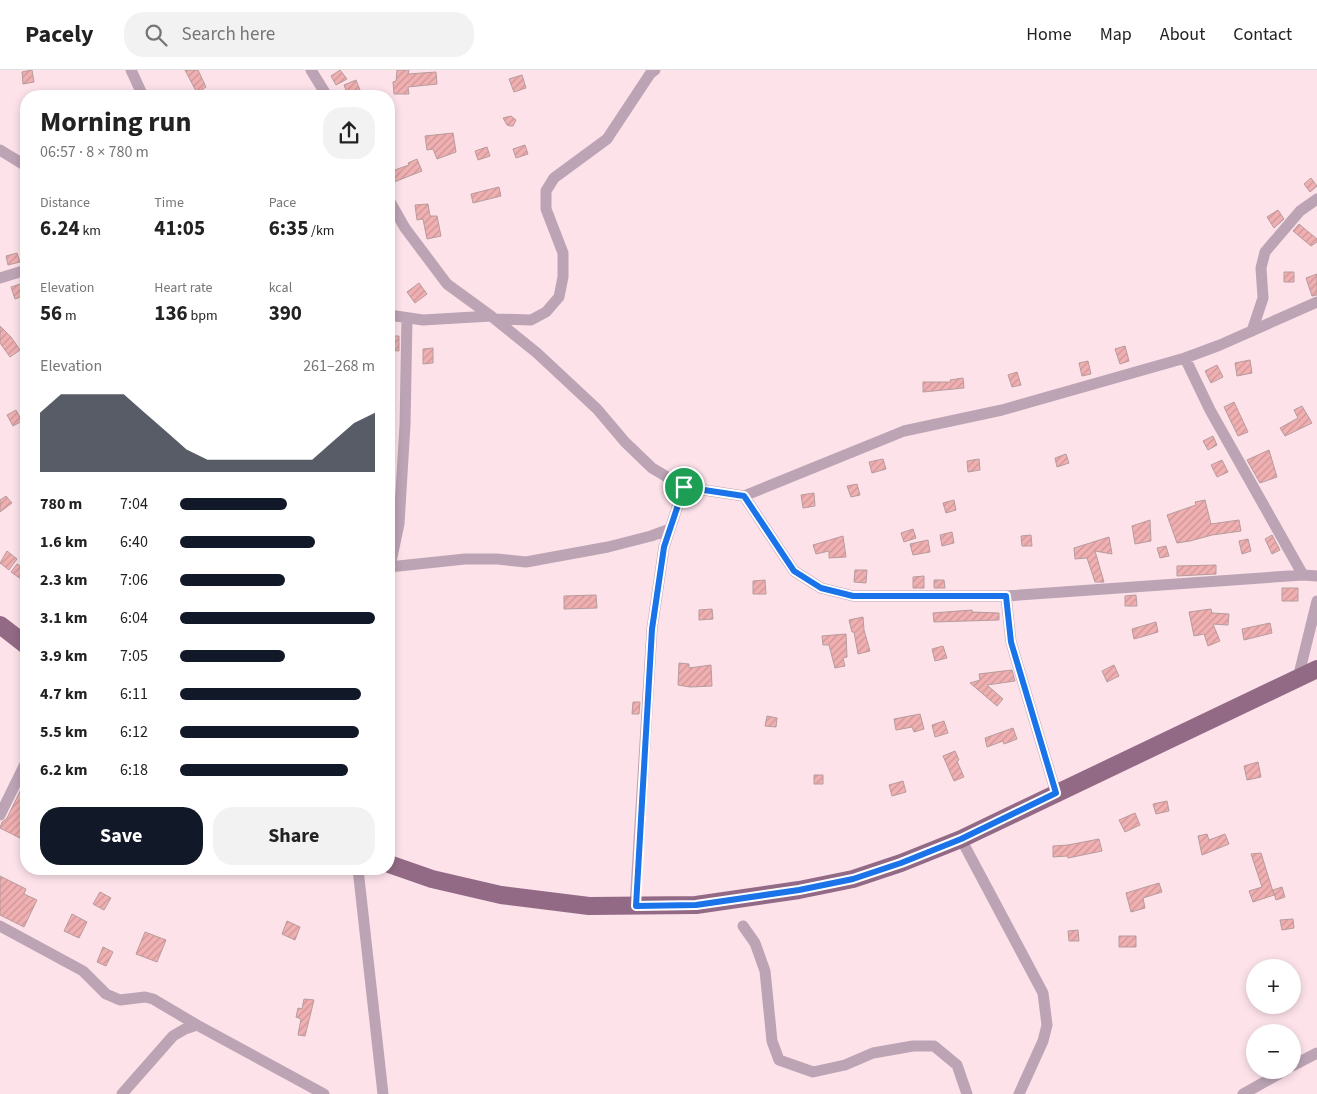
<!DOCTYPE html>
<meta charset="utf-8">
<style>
body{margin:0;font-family:"Source Sans 3",sans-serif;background:#f2f2f2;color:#222;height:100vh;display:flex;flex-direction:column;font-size:19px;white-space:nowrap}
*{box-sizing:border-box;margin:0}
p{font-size:16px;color:#767676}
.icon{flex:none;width:28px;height:28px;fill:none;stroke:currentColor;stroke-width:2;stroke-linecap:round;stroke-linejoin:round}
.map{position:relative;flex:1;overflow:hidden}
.side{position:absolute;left:20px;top:20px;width:375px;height:785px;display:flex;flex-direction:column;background:#fff;border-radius:20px;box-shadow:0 2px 8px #0003}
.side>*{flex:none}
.buttons{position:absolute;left:1246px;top:889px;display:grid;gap:10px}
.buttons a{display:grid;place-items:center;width:55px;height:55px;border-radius:50%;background:#fff;box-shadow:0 2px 8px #0003;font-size:25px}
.pin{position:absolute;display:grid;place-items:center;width:42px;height:42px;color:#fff;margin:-21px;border:2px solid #fff;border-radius:50%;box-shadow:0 1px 5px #0007}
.round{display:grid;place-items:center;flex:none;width:52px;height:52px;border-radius:20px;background:#f2f2f2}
.overview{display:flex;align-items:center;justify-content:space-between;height:85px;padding:0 20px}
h1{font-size:28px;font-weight:700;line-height:38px}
.stats{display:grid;grid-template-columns:repeat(3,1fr);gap:8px;height:85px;padding:5px 20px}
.stats div{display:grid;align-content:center}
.stats b{font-size:21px;font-weight:700}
.stats small{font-size:14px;font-weight:400}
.stats p{font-size:14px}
.chart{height:140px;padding:10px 20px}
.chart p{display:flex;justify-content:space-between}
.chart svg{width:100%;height:90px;margin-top:5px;fill:#111827;opacity:.7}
.cta{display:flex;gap:10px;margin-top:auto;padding:10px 20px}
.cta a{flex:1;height:58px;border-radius:20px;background:#111827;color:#fff;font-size:20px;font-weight:700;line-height:58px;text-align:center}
.cta a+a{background:#f2f2f2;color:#222}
ul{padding:0 20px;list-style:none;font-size:16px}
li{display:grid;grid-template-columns:80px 60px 1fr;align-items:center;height:38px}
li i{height:12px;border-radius:6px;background:#111827}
header{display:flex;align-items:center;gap:30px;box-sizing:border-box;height:70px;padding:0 25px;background:#fff;border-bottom:1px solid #e0e0e0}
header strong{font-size:24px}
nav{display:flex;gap:28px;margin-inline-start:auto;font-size:18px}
.search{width:350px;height:45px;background:#f2f2f2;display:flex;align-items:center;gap:12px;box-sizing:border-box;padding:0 18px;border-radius:20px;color:#767676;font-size:19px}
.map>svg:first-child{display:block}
</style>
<header>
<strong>Pacely</strong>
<div class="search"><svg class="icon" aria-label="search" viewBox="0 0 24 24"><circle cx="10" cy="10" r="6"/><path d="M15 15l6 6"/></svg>Search here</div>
<nav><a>Home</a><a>Map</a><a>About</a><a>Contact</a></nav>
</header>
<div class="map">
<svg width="1317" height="1024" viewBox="0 0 1317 1024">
<defs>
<pattern id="building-hatch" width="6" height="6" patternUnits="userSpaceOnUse" patternTransform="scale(1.25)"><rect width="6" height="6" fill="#f0afb1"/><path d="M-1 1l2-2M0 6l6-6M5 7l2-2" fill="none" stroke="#cd9597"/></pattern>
</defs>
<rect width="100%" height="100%" fill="#fde2ea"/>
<path fill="url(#building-hatch)" stroke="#b69c9d" d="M32,0L34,12L23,14L22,2Z
M185,0H198L206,17L197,23Z
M340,0L347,9L336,15L331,6Z
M397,0H409L408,4L436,2L437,14L408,17L409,24H394L393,12L396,11Z
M522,5L526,18L514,22L509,9Z
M356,10L360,20L348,25L344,15Z
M511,46L516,50L513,56H510L507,55L503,48Z
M453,63L456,82L437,89L433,79L427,80L425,66Z
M525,75L528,84L516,88L513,79Z
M487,77L490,86L478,90L475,81Z
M417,89L422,101L389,114V102L409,95L408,93Z
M1311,108L1317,116L1310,122L1304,114Z
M499,117L501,126L473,133L471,124Z
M428,134L430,146H437L441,166L427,169L423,149L417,150L415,135Z
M1278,140L1284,149L1274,158L1267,147Z
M1299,154L1317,169V172L1311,176L1293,161Z
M17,183L20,192L8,195L6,186Z
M1284,202H1294V212H1284Z
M1317,204V225L1312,226L1306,208Z
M23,213L26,225L15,229L11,217Z
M419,213L427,224L415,233L407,222Z
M0,256L11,267L20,280L10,287L0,273Z
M389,266H399V281L389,280Z
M1125,276L1129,291L1120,294L1115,279Z
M433,278V293L423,294V279Z
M1250,290L1252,303L1237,306L1235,293Z
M1088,291L1091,304L1082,306L1079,293Z
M1217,295L1223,307L1211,313L1205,301Z
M1017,302L1021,315L1012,317L1008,305Z
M963,308L964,318L923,322V312H951L950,310Z
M1234,332L1248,362L1238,366L1224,337Z
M1302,336L1312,353L1285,366L1280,358L1298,348L1294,340Z
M16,340L22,351L13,356L7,345Z
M1213,366L1217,375L1208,380L1203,371Z
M1269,380L1277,407L1260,413L1247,390Z
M1066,384L1069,393L1057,397L1055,388Z
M883,389L886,399L872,403L869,392Z
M979,389L980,400L968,402L967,391Z
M1222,390L1228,402L1217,407L1211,395Z
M857,414L860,425L851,427L847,416Z
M814,423L815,436L803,438L801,425Z
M6,426L12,433L0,442V430Z
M954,430L956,440L946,443L943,433Z
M1205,430L1211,454L1239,450L1241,461L1212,465L1190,471L1177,473L1167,445L1196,435L1195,432Z
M1150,450L1151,471L1135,474L1132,456Z
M913,459L916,468L904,472L901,463Z
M952,462L954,473L942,476L940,465Z
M1031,465L1032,476H1022L1021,466Z
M1272,465L1280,480L1272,484L1265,469Z
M843,466L846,487L829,488V481L816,484L813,475Z
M1109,467L1112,484L1095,481L1104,512H1095L1087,488L1075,489L1074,478Z
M1248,469L1251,481L1242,484L1239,471Z
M928,470L930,482L913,485L910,474Z
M1166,476L1169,486L1160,488L1157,478Z
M7,481L17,489L9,500L0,493Z
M17,494L26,500L21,509L11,502Z
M1216,495V504L1177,506V496Z
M855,500H867L866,513L854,512Z
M924,506V518H913V507Z
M765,510L766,524H753V511Z
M934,510H944L945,518H934Z
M1282,518H1298V531H1282Z
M596,525L597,538L564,539V526Z
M1136,525L1137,536H1125V526Z
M712,539L713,549L699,550V540Z
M1211,539L1212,543L1229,544L1228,555L1213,554L1220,571L1208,576L1204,564L1194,566L1189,542Z
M972,540V542L999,543V550L934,552L933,543Z
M863,547L864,560L870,581L858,584L854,562H852L849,550Z
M1156,552L1158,562L1134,569L1132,559Z
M1270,553L1272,563L1244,570L1242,559Z
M846,564L847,587L843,588L845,596L835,598L829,575H823L822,566Z
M943,576L947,588L935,591L932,579Z
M679,593L689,594V598L711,595L712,616L690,617L678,615Z
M1114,595L1119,606L1107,612L1102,601Z
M1012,600L1015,611L987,615L1003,629L997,636L970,613L980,610L979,604Z
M633,632H640L639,644H632Z
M920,644L924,659L914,662L912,657L896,660L894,649Z
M767,646L777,648L776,657L765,656Z
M944,651L948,663L935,667L932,655Z
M1013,658L1017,669L1004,674L1003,671L987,677L985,668Z
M955,681L959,690L957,691L964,707L954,711L943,686Z
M1258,692L1261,707L1247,710L1244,696Z
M814,705H823V714H814Z
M26,709V771L0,758L2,752L7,748Z
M903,711L906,722L892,726L889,715Z
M1167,731L1169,741L1156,744L1153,734Z
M1135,743L1140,755L1125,762L1119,750Z
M1207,764L1209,770L1225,764L1229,774L1202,785L1198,766Z
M1099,769L1102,781L1068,788L1067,786L1053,787V776L1068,775Z
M1261,783L1274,825L1253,832L1249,821L1262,817L1251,784Z
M0,806L26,819L24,824L37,830L24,857L0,845Z
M1159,813L1162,822L1143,828L1145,838L1131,842L1126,823Z
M1282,817L1285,827L1276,830L1273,820Z
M100,822L111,828L104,840L93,834Z
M72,844L87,852L79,868L64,861Z
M1293,849L1294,858L1282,860L1280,850Z
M287,851L300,857L295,870L282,864Z
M1078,860L1079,871H1069L1068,861Z
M145,862L166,870L157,892L136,884Z
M1119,866H1136V877H1119Z
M103,877L113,882L106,896L97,892Z
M304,929L314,930L305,966L298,965L301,949L296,947L298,938L302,939Z"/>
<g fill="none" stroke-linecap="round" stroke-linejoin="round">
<path stroke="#bca4b4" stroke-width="11" d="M131,0L143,26
M311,0L327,26
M0,80L26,96
M389,130L405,158L447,214L491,246L537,283L597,339L625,372L652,398L684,417L744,426L904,361L1002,340L1185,288L1220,275L1317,232
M0,208L26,200
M389,245L423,250L491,246
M495,249L531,250L546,242L559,227L563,207V183L546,139V121L554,108L607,69L650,4L655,0
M1252,261L1263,228L1261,198L1265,182L1300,141L1317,129
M1185,288L1210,340L1303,505
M744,426L794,501L821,518L853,526H1006L1303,505L1317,506
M390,496L399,454L405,355L407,248
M389,497L465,489H497L526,492L608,477L651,466L670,459
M1006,526L1011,572L1056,723
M1298,608L1317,531
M0,745L26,692
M961,769L1043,923L1047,955L1043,971L1019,1024
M358,799L383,1024
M635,836L652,559L664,477L684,417
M0,856L83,901L106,924L120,930L145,927L153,929L197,955L324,1024
M743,856L755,873L765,901L772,971L779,990L813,1002L845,995L873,983L913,976H934L957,995L967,1024
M1292,996L1317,983
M122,1024L173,966L185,959L197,955
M1243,1024L1286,1000"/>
<path stroke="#936a86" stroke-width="18" d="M0,555L26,575
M389,794L432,809L501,825L589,836L696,835L799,820L853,809L901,793L961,769L1317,599"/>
</g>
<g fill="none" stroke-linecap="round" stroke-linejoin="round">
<defs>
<path id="route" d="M684,417L744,426L794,501L821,518L853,526H1006L1011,572L1056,723L961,769L901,793L853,809L799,820L696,835L636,836L652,559L664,477Z"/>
</defs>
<use href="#route" stroke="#fff" stroke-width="10"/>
<use href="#route" stroke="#1a73e8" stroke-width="6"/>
</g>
</svg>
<div class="buttons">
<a>+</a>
<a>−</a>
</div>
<div class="pin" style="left:684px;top:417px;background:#1e9e55"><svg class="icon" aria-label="arrive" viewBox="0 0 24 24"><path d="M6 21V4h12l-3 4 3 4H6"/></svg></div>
<section class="side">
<div class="overview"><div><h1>Morning run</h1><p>06:57 · 8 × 780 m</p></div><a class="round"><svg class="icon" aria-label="share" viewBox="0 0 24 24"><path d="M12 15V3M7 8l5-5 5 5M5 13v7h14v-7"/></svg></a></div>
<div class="stats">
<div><p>Distance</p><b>6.24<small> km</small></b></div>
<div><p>Time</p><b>41:05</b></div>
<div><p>Pace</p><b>6:35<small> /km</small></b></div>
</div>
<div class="stats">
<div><p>Elevation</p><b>56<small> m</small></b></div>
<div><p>Heart rate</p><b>136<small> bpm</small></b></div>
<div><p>kcal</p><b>390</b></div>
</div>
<div class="chart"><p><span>Elevation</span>261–268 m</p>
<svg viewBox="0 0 160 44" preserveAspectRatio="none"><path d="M0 44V15L10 6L20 6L30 6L40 6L50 15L60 24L70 33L80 38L90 38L100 38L110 38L120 38L130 38L140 29L150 20L160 15V44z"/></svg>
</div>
<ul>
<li><b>780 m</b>7:04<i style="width:55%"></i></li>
<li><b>1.6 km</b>6:40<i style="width:69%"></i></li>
<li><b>2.3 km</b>7:06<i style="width:54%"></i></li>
<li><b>3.1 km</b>6:04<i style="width:100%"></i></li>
<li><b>3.9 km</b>7:05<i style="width:54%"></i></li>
<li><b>4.7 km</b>6:11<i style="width:93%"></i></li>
<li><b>5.5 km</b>6:12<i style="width:92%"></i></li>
<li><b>6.2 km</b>6:18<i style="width:86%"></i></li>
</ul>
<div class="cta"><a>Save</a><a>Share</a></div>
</section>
</div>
